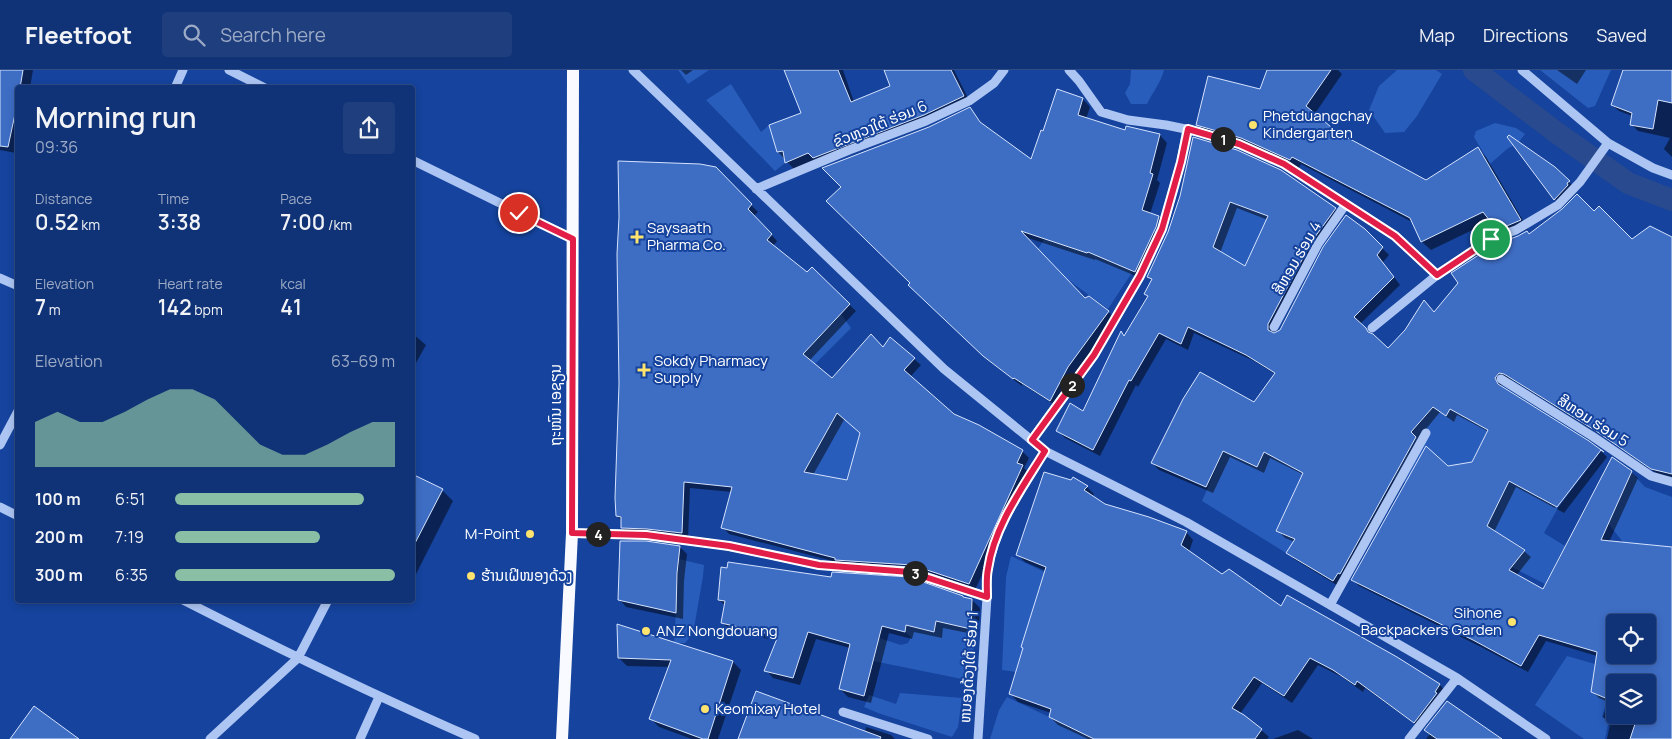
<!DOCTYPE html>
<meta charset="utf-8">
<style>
body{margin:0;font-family:Manrope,"Noto Sans Lao",sans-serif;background:#1e3e7e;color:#f1f3f6;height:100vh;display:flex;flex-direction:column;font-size:19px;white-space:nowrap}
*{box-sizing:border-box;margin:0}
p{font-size:16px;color:#9caac5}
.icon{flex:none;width:28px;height:28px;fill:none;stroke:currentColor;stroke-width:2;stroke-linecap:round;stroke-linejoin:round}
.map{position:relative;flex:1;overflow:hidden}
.panel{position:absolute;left:15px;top:15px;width:400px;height:518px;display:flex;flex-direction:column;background:#103276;border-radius:5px;box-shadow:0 2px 8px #0003,0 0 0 1px #304d88}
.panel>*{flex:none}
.controls{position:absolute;left:1606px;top:544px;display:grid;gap:10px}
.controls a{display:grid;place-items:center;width:50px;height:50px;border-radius:5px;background:#103276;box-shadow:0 2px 8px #0003,0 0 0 1px #304d88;font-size:25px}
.pin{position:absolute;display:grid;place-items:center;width:42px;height:42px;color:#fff;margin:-21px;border:2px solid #fff;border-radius:50%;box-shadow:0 1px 5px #0007}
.km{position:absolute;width:25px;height:25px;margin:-12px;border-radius:50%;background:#222;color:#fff;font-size:14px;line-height:25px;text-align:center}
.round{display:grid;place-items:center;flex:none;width:52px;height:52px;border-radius:5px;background:#1e3e7e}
.overview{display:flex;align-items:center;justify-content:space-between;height:85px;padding:0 20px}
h1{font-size:28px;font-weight:600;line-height:38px}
.metrics{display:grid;grid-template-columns:repeat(3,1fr);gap:8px;height:85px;padding:5px 20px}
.metrics div{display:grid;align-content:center}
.metrics b{font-size:21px;font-weight:600}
.metrics small{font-size:14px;font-weight:400}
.metrics p{font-size:14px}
.chart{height:140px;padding:10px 20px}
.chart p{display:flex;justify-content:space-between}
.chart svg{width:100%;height:90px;margin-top:5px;fill:#8abfa5;opacity:.7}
ul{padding:0 20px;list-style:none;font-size:16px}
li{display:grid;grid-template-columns:80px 60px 1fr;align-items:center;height:38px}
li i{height:12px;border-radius:6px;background:#8abfa5}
header{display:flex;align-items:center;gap:30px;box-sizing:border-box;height:70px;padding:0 25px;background:#103276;border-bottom:1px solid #304d88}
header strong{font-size:24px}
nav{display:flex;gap:28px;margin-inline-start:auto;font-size:18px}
.search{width:350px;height:45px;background:#1e3e7e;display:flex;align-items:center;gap:12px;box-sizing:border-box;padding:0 18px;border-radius:5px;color:#9caac5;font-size:19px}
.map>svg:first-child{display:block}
</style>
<header>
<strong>Fleetfoot</strong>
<div class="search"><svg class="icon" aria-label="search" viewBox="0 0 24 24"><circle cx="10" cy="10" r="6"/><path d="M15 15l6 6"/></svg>Search here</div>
<nav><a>Map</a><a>Directions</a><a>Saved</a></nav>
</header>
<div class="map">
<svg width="1672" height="669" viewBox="0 0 1672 669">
<rect width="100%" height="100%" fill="#15439d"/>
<path fill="#295dbb" d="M678,0H709L688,14Z
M1131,0H1164C1161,12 1153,22 1147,34H1131L1125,23L1130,14Z
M1397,0H1436L1442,4L1417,46L1404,62L1385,63L1369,40L1379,16Z
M1540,0H1611L1595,36L1588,38Z
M731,14L761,62L769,55L777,82L783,81L785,93L775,101L706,30Z
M1495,53L1516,58L1525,64L1518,73L1507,79L1490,94L1474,67L1476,61Z
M1180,126L1220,139L1224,131C1254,140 1282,152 1311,166L1245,196L1166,180L1161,176L1169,157L1213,177L1224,147Z
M1049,162L1060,174L1087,183L1089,180L1133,201L1108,239L1034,185Z
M841,244L851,258L815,294L805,285L799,290L780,264L803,284Z
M825,321L860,363L875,418L798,401L792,364L818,377L839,340Z
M1459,324L1523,394L1513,413L1558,438L1544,463L1565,476L1545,514L1512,497L1525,479L1474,448L1417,416L1391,408L1406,370L1434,337L1446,346Z
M1234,357L1264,382L1287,394L1317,374L1276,461L1295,469L1286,483L1202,431Z
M1631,402L1645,417L1672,427V477L1623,472L1607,452Z
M1011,486L1055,507L1031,581L1016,602L1002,600L1006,507Z
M679,489L704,495L703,506L693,564L685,573H674Z
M971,545L976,547L972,602L967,610L873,591L879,568L901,575L908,573L911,567L905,562L906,555L934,562L936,551L970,559Z
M1567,586L1595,594L1591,622L1607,629L1602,647L1609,649L1605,669H1584L1535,635Z
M900,623L962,628L958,657L952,667L878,643L864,637L869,625L896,634Z
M1007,627L1091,667L1092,669H990L999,640Z"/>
<path fill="#0007" fill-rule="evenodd" d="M0,0H33L30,18H18L16,83L0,80Z
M681,0H693L686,5Z
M785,0H843L854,32L892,17L884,0H954L971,34L794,99L778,82L803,44Z
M1268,0H1338L1342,4L1314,45L1336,63L1426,112L1478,79L1486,87L1528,159L1507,168L1491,151L1431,180L1422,172L1414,153L1301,94L1299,98L1251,76L1206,63L1198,54L1261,21Z
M1557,0H1586L1577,14Z
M1624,0H1672V87L1664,79L1670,68L1638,61L1631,54L1632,46L1619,41L1612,35Z
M1083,29L1090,37L1086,49L1126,62L1160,65L1167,73L1157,110L1160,113L1150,144L1158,147L1166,155L1143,209L1095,189V190L1025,167L1085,229L1108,242L1116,249L1058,337L1022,314V316L993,294L917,223L911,214L929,58L970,39L984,56L1032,91L1044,62ZM1157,150H1159L1156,163L1153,162Z
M1508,67L1554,98L1574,117L1560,135Z
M715,99L758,142L754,146L777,171L773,176L808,204L812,199L856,241L809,291L832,310L883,279L914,289L921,295L910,307L953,345L978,356L1022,381L1029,388L1024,398L1029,403L975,520L919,501L840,493L729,464L723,457L732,422L690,418L688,469L629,464L622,458V451L617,446L620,249ZM845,348L862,363L848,412L813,405Z
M1181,126L1335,139L1342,145L1319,178L1275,261V264L1280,261L1364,160L1389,185L1383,192L1400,215L1360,254L1389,280L1406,261L1425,232L1435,243L1530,165L1594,143L1632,171L1672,169V408L1659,405L1604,367L1512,310H1505L1501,316L1502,319L1599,380L1555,438L1516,417L1494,462L1524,481L1531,487L1516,506L1543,520L1631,402L1638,408L1609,472L1672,478V669H1607L1610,654L1603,647L1608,632L1599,628L1592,621L1597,586L1546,571L1528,602L1481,577L1359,516L1353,510L1447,398L1473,393L1489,362L1457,345L1454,352L1440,342L1417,370L1340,517L1294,489L1288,482L1295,472L1285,468L1278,461L1304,405L1270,388L1264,403L1230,387L1213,423L1159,400L1152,393L1254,334L1275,304L1254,291L1194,263L1188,280L1166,269L1138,317L1136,315L1100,386L1065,368L1058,361L1084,343L1121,263L1125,267L1149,227L1152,210L1148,206L1169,162ZM1237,138L1268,150L1246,198L1220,183ZM1615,552H1648V585H1615ZM1615,612H1648V645H1615Z
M412,263L426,275L412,300Z
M1601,381L1607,387L1564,443L1557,439Z
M412,405L442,420L453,431L412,512Z
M1087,417L1094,424L1092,427L1105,435L1186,462L1193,470L1189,482L1222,506L1282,538L1397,588L1440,615L1447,623L1422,659L1365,618L1363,622L1342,607L1318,595L1292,633L1262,613L1240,644L1261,660L1269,667L1267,669H1088L1058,655L1050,647L1051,643L1018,632L1011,624L1046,501L1025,492L1017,484Z
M680,477L687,484L684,511L683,549L626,537L619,529Z
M965,529L972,530L980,538L978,565L943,558L942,568L914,562L912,569L889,563L871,633L848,627L840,619L850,578L816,569L800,615L773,608L766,600L777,571L730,560L722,552L726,536L719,530Z
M271,530H280L278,534Z
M619,588L733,592L741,600L718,669H692L659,657L651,649L670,597L627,596Z
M866,657L891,665L895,669H739L865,663Z
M1298,660L1313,669H1273Z
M1430,664L1493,669H1426Z"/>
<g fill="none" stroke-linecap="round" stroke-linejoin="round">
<path stroke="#294a8e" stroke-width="22" d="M1474,0L1557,63L1628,113L1672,130"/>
</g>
<path fill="#3e6dc4" stroke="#d5e3fd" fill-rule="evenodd" d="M0,0H23L20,18H18V30L8,77L0,76Z
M784,0H838L851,32L890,16L884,0H951L964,26L924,45L813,88L808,83L785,93L783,81L777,82L769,55L801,43Z
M1267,0H1331L1306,36L1337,62L1426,110L1478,77L1521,150L1497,160L1483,142L1421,172L1410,148L1292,87L1290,90L1241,68L1196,55L1208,6L1260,19Z
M1623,0H1672V33L1658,30L1653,59L1630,55L1632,43L1611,35Z
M1057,19L1083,28L1078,45L1125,60L1126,56L1160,64L1150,103L1153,104L1142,140L1159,146L1156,157L1135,202L1088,182L1087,183L1021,161L1085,228L1089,226L1109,241L1068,297L1050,331L1014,308L1013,309L983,286L908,215L910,213L826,131L841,117L822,98L929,57L970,37L980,52L1031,89L1041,60L1043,61Z
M1509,65L1555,97L1570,111L1567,113L1568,115L1554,130L1507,67Z
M1193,67L1237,80L1281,100L1336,138L1312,171L1268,254V260L1274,263L1280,260L1323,177L1346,145L1365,159L1383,177L1377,185L1394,207L1354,247L1366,258L1368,262L1373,264L1388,278L1405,260L1424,230L1434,242L1458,213L1451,203L1494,175L1518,166L1527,161L1529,164L1562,139L1577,124L1594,141L1599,136L1632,169L1650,156L1672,167V404L1651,399L1596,361L1504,304L1499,303L1495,308L1498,314L1589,371L1604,382L1601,380L1557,437L1509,411L1487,456L1525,480L1509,500L1543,519L1612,387L1632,401L1601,470L1672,477V669H1630L1638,645H1648V612H1615V632L1591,622L1597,582L1539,565L1521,596L1473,570L1351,510L1426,376L1448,396L1472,392L1488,360L1450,339L1446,346L1433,337L1411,362L1416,367L1340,504L1338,503L1333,511L1286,483L1295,469L1276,461L1303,403L1264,382L1257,397L1223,381L1206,417L1151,393L1183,329L1200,302L1254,332L1275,303L1246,285L1188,257L1181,274L1159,263L1131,311L1129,310L1093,380L1056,361L1070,333L1083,341L1121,261L1124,266L1148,226L1144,224L1152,209L1147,207L1168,162L1180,126ZM1230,132L1268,146L1245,196L1213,177ZM1615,552H1648V585H1615Z
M618,91L700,94L716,97L752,134L748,139L772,164L767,170L807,202L812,197L850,234L803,284L832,308L871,264L883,277L890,267L915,288L904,300L954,344L979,355L1023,380L1017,393L1023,395L969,514L912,495L835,490V488L721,458L732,417L684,412L682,463L647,459L621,458V447L616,446L615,428L619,314L617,184L619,147ZM837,343L860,363L847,410L804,402Z
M1044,402L1071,410L1073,407L1088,416L1084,420L1105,434L1149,447L1187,461L1181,475L1222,504L1229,499L1281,536L1287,525L1397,587L1440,614L1435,622L1437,623L1414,653L1357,611L1355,615L1333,600L1310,588L1284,626L1254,607L1232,638L1244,645L1262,659L1255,669H1094L1049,647L1051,639L1009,624L1023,578L1021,577L1046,497L1016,485Z
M412,404L443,419L412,479Z
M620,471H646L680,476L677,503L676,543L618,530Z
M728,492L831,507L832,502L909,507L963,526V527L972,529L971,559L936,551L934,562L906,555L905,562L882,556L864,626L839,619L850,574L808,562L793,608L764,601L778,566L721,553L725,531L718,530L721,497L727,498Z
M617,554L733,591L708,669H703L649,649L671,590L618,588Z
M756,621L881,667L880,669H738Z
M1447,631L1502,669H1437L1424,660Z
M34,636L79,669H10Z"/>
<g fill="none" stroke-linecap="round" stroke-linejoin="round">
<path stroke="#acc5f3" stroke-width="9" d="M229,0L265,18
M633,0L944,299L1045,381L1186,452L1457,608L1546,669
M1069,0L1079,11L1101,42L1128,50L1166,55L1200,62L1239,74L1284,94L1395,166L1437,205
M1522,0L1608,73L1653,98L1672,105
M175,18L183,0
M412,90L573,169
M756,119L849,80L926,51L969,31L994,13L1004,0
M0,208L18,216
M1274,257L1318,174L1346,134
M1372,258L1437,205L1491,169L1516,160L1558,135L1580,112L1608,73
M1501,309L1592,366L1651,406L1672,412
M1032,370L1094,285L1140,206L1162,159L1181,92L1187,59
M0,375L18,341
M0,437L18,446
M572,463L646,465L729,476L819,495L910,501L987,527C987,518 986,508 988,499C994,458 1024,416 1045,381
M183,530C279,579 376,626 475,669
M1330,535L1426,363
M843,642L928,669
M210,669L298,588L328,530
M360,669L379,627
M978,669L987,527
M1409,669L1457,608"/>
<path stroke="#f9faff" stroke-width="12" d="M562,669L572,463L573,0"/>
</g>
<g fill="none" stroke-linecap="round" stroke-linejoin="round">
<defs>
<path id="route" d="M519,143L573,169L572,463L646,465L729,476L819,495L910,502L987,527C987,518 986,508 988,499C994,456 1023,417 1045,381L1032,370L1094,285L1140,206L1162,159L1181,92L1188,59L1239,74L1284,94L1395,166L1437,205L1491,169"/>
</defs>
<use href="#route" stroke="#fff" stroke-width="10"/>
<use href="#route" stroke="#e11d48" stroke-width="6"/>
</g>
<g fill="#ffe36f" stroke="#15439d" stroke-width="2">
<circle cx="1253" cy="55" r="5"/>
<path d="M634.5 159.5h5v5h5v5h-5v5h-5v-5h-5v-5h5z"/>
<path d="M641.5 292.5h5v5h5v5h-5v5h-5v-5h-5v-5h5z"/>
<circle cx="530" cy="464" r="5"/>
<circle cx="471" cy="506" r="5"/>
<circle cx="1512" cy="552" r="5"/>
<circle cx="646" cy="561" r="5"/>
<circle cx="705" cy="639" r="5"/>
</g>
<g text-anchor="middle" stroke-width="4" stroke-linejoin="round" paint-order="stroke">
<g font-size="15" fill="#fff" stroke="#15439d" text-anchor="start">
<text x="1263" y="51">Phetduangchay<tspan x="1263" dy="17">Kindergarten</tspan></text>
<text x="647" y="163">Saysaath<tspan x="647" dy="17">Pharma Co.</tspan></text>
<text x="654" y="296">Sokdy Pharmacy<tspan x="654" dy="17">Supply</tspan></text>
<text x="520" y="469" text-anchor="end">M-Point</text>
<text x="481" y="511">ຮ້ານເຝີໜອງດ້ວງ</text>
<text x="1502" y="548" text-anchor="end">Sihone<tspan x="1502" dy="17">Backpackers Garden</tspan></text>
<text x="656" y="566">ANZ Nongdouang</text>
<text x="715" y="644">Keomixay Hotel</text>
</g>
<g font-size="15" fill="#fff" stroke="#15439d">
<text transform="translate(880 54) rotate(-22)" y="5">ຂົວຫຼວງໃຕ້ ຮ່ອມ 6</text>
<text transform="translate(1297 188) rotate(-60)" y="5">ສີຫອມ ຮ່ອມ 4</text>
<text transform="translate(556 335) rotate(-90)" y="5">ຖະໜົນ ເອຊຽນ</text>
<text transform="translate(1593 351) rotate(33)" y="5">ສີຫອມ ຮ່ອມ 5</text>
<text transform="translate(969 597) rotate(-86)" y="5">ຫນອງດ້ວງໃຕ້ ຮ່ອມ 1</text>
</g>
</g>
</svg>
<div class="controls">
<a><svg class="icon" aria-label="locate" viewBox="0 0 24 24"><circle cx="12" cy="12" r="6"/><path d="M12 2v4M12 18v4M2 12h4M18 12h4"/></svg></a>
<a><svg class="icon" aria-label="layers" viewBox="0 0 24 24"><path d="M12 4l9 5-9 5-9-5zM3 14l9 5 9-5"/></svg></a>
</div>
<div class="pin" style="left:1491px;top:169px;background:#1e9e55"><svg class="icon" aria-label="arrive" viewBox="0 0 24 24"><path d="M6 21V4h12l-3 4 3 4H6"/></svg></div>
<div class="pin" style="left:519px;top:143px;background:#d93025"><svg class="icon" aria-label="check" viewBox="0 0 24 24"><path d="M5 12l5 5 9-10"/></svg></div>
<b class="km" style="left:1223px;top:69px">1</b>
<b class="km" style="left:1072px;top:315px">2</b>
<b class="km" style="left:915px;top:503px">3</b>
<b class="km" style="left:598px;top:464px">4</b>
<section class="panel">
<div class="overview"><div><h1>Morning run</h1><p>09:36</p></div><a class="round"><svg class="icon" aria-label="share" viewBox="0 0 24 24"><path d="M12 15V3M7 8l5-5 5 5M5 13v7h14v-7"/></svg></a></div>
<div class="metrics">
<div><p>Distance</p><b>0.52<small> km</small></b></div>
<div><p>Time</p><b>3:38</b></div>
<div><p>Pace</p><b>7:00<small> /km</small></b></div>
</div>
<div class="metrics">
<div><p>Elevation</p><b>7<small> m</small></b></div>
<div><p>Heart rate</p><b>142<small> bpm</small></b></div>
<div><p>kcal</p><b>41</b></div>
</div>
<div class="chart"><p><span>Elevation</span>63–69 m</p>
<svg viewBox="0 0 160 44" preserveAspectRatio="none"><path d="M0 44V22L10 17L20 22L30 22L40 17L50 11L60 6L70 6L80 11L90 22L100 33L110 38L120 38L130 33L140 27L150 22L160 22V44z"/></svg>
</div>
<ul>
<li><b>100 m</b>6:51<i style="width:86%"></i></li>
<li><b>200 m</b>7:19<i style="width:66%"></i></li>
<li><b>300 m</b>6:35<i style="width:100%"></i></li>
</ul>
</section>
</div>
